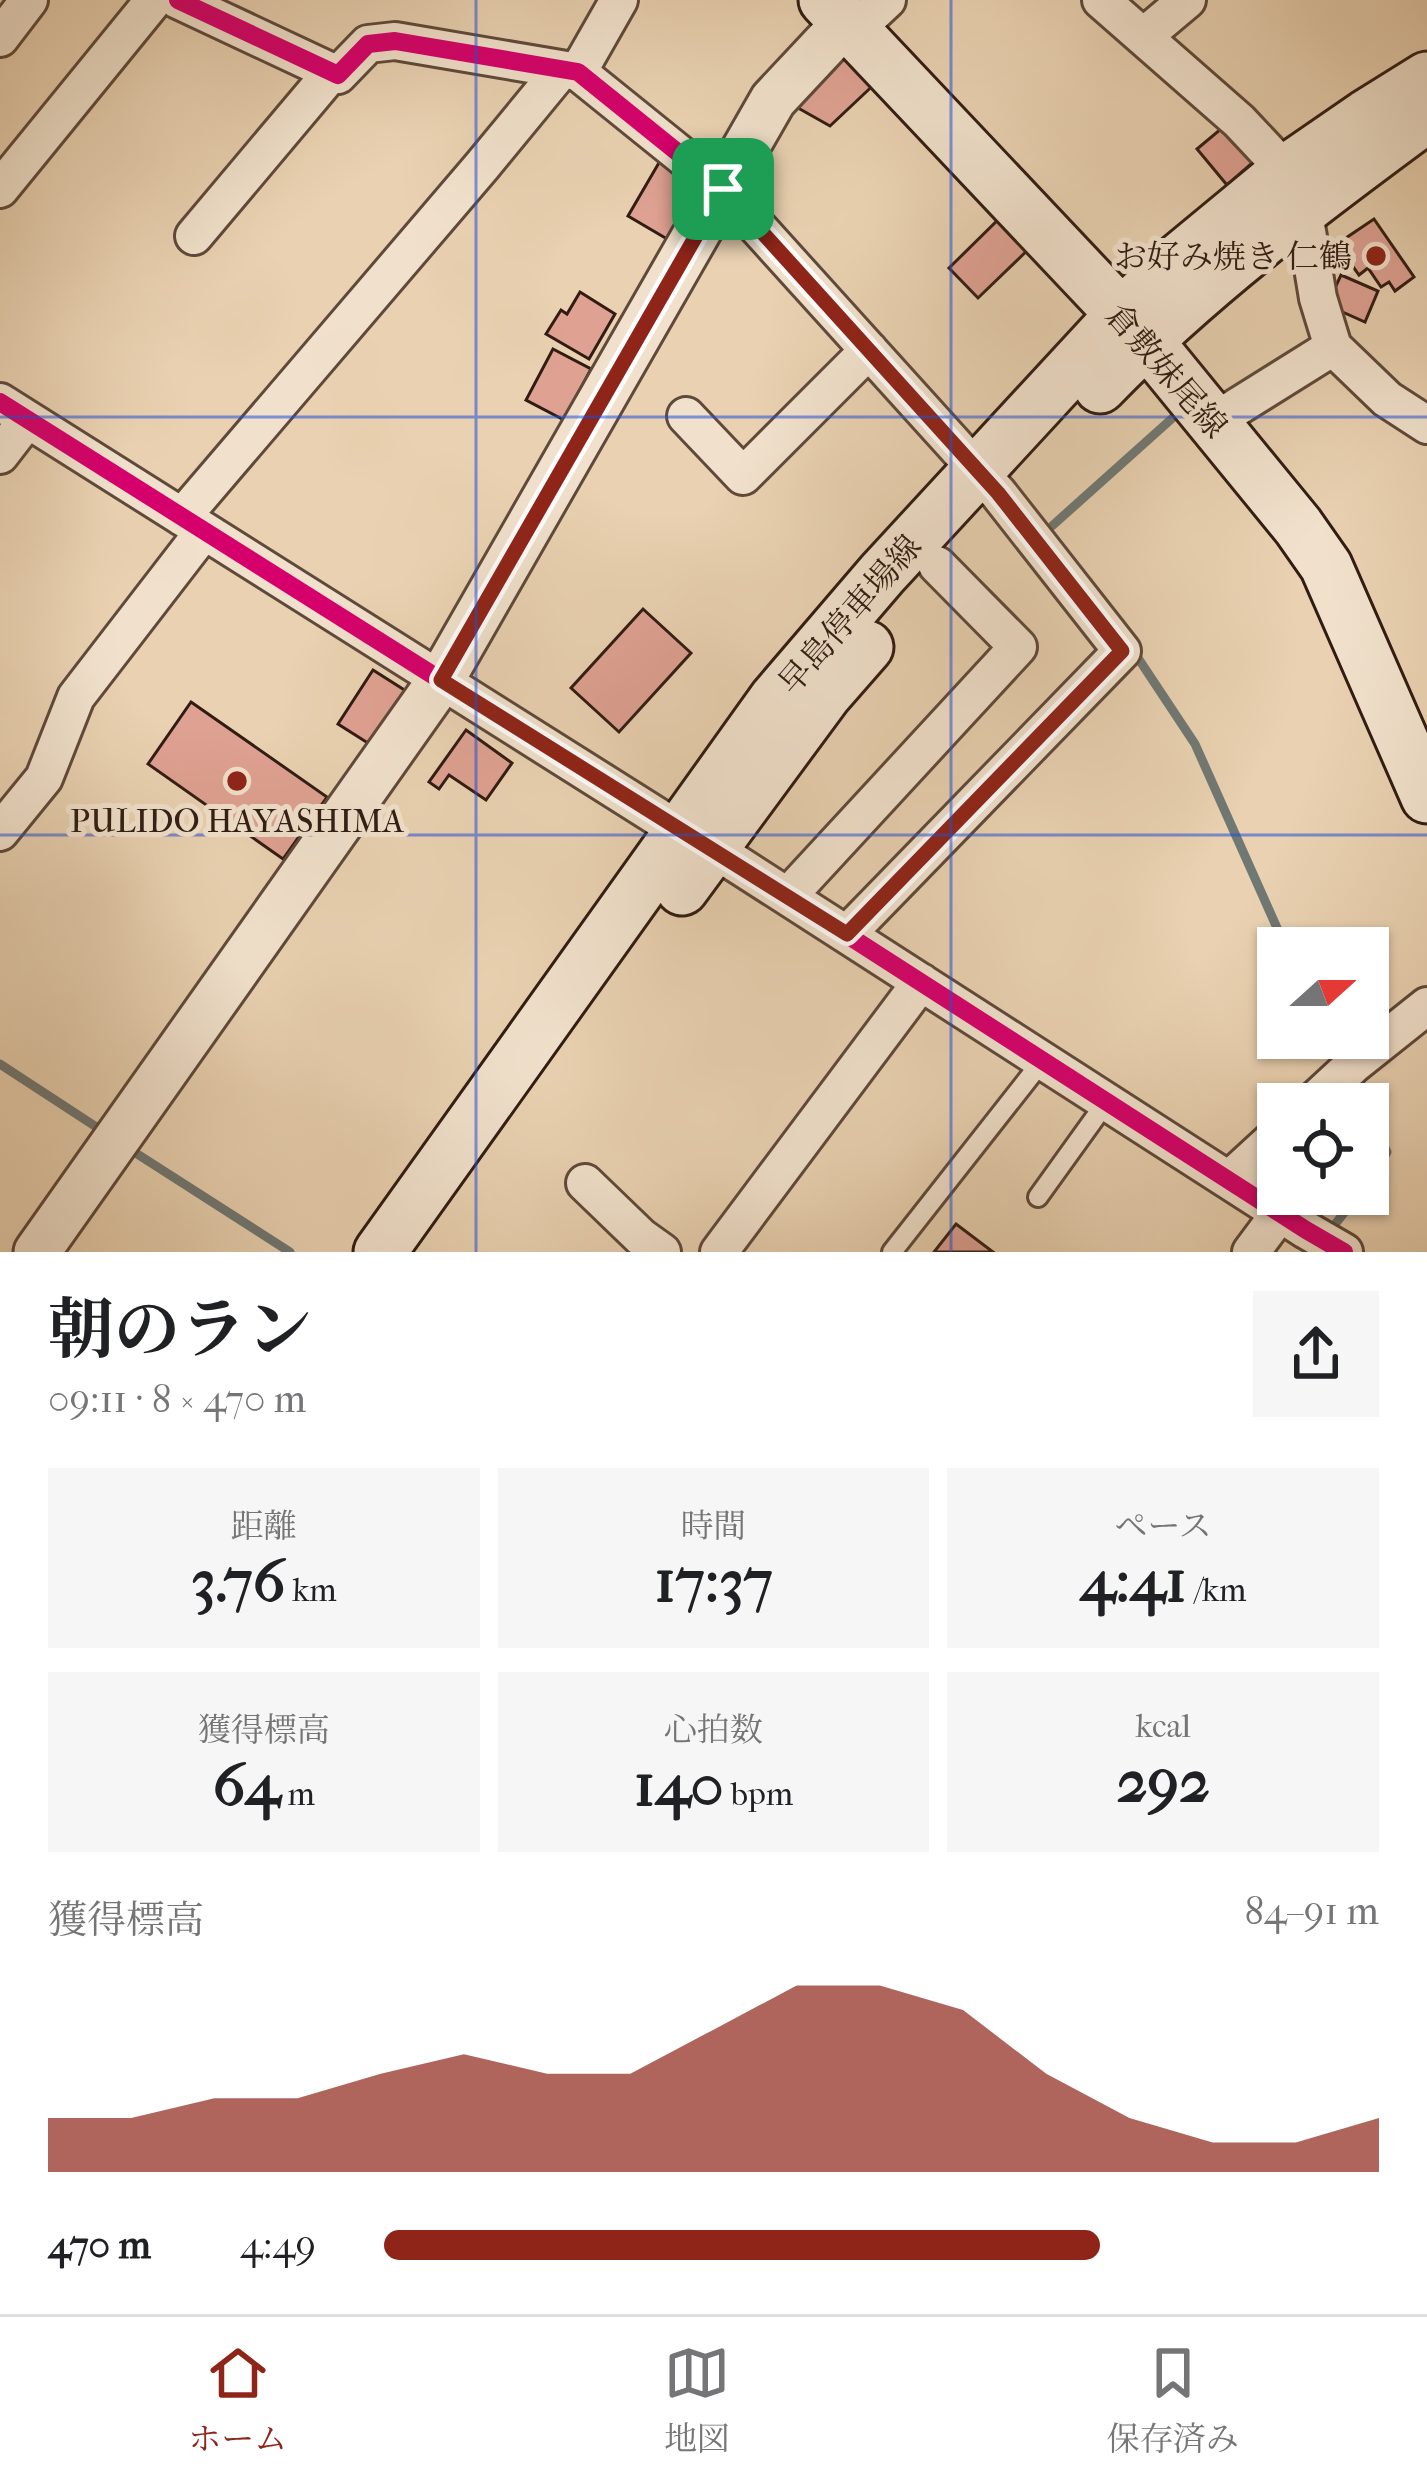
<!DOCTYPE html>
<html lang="ja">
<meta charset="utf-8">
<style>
body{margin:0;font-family:"IM FELL French Canon","Noto Serif JP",serif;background:#f6f6f6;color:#202124;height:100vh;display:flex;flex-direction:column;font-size:45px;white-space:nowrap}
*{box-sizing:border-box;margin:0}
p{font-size:39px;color:#757577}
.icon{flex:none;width:66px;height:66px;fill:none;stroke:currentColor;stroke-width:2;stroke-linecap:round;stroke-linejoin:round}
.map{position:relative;height:1252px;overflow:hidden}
.side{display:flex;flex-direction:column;background:#fff;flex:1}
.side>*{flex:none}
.needle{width:78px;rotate:69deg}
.buttons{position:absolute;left:1257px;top:927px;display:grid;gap:24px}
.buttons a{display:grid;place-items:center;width:132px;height:132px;border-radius:0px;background:#fff;box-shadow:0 3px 9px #0004;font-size:60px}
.pin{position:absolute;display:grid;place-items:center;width:102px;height:102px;color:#fff;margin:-51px;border-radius:24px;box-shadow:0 6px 18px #0006}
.round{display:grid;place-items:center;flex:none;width:126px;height:126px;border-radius:0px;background:#f6f6f6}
.summary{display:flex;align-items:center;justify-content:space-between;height:204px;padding:0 48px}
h1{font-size:66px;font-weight:700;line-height:90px}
.figures{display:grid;grid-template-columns:repeat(3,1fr);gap:18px;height:204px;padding:12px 48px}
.figures div{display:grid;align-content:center;border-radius:0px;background:#f6f6f6;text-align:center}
.figures b{font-size:60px;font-weight:700}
.figures small{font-size:33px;font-weight:400}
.figures p{font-size:33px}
.chart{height:336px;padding:24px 48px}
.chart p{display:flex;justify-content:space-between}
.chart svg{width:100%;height:216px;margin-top:12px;fill:#8f2418;opacity:.7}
ul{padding:0 48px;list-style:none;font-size:39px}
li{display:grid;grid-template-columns:192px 144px 1fr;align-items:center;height:90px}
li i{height:30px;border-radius:15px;background:#8f2418}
.dock{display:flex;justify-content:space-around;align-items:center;height:168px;border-top:3px solid #e0e0e0;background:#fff;font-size:33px;color:#757577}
.dock a{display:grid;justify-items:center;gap:6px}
.dock .active{color:#8f2418}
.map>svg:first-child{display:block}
</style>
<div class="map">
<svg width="1427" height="1252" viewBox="0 0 1427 1252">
<rect width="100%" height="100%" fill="#e9d1b1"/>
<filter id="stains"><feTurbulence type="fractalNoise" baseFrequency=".00167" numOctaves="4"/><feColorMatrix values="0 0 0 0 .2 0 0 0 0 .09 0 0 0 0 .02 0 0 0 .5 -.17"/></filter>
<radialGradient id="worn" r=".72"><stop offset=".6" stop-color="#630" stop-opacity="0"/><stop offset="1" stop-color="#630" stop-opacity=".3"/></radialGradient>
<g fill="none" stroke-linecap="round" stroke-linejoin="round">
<path stroke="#707874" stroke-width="9" d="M1052,526L1177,414
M1136,655L1195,744L1286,948
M1330,1038L1345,1065
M0,1064L104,1132
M1353,1079L1365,1104
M1368,1110L1387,1152L1368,1182
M131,1150L290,1252
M1336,1223L1359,1194"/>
</g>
<path fill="#dfa192" stroke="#311c13" stroke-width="3" d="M852,46L882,77L830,126L791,104Z
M1228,123L1258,158L1227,185L1197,149Z
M660,161L711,191L679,246L628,216Z
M1006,212L1035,243L978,298L949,268Z
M1374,219L1414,277L1395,291L1389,282L1381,287L1368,268L1359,275L1337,244Z
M1341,275L1378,291L1365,322L1327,305Z
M580,292L615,314L589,359L546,334L561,310L567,314Z
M553,349L591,369L564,420L526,400Z
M643,609L691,653L619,732L571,688Z
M373,670L406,691L371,745L338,724Z
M191,702L327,797L283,859L148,764Z
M466,730L512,763L486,800L449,775L439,789L429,782Z
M956,1224L993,1252H934Z"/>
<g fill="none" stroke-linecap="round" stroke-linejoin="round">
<defs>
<path id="service" d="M1038,1197L1107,1101
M892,1252L1043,1060"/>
<path id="minor" d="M178,0L338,75L368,44L395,41L578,72L723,189L998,493L1122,651L847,934
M1101,0L1239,121L1286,171
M854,31L887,0
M1143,37L1187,0
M0,38L29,0
M578,72L619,0
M0,189L154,0
M1303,207L1318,298L1333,347L1387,399L1427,425
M194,236L332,72
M0,402L680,831L712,848L1306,1230L1344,1252
M686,416L743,476L869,350
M1213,422L1333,347
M0,455L27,420
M182,517L482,166L561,70
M0,832L44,778L76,697L204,531
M788,896L1018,647L937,565
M1311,1104L1353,1065L1427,1006
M1229,1180L1278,1135
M585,1183L641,1237L662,1252
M719,1252L921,982
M1251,1252L1280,1213"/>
<path id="tertiary" d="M37,1252L441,680L773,100L846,22"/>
<path id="secondary" d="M825,0L1146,340L1298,526L1326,566L1427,797
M1100,387C1199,285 1313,200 1427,116
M682,889L825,695L867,647
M380,1252L775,699L882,574L1121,315L1176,262L1286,171L1366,116L1427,78"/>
</defs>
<use href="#service" stroke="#5f493a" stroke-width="24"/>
<use href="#minor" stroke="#5f493a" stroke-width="42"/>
<use href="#tertiary" stroke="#5f493a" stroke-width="51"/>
<use href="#secondary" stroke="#311c13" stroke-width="57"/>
<use href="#service" stroke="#f1e1cc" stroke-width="18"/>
<use href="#minor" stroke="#f1e1cc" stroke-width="36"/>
<use href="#tertiary" stroke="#f1e1cc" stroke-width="45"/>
<use href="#secondary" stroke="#f1e1cc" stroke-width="51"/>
<defs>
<path id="cycleway" d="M178,0L338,75L368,44L395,41L578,72L723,189L998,493L1122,651L847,934
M0,402L680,831L712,848L1306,1230L1344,1252"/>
</defs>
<use href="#cycleway" stroke="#f1e1cc" stroke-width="26"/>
<use href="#cycleway" stroke="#d6006c" stroke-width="18"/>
</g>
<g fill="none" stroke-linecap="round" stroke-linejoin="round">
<defs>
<path id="route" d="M723,189L998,493L1122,651L847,934L441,680Z"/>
</defs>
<use href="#route" stroke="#fff" stroke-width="24"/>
<use href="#route" stroke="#8f2418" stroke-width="15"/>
</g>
<path fill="none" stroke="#1d4ed8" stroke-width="3" stroke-opacity="0.55" d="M476,0V1252M951,0V1252M0,417H1427M0,835H1427"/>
<g fill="#8f2418" stroke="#f1e1cc" stroke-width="4.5">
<circle cx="1376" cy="256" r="12"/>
<circle cx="237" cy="781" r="12"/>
</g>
<g text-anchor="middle" stroke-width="10" stroke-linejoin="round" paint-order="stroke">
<g font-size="33" fill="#311c13" stroke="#f1e1cc" text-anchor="end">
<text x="1352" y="268">お好み焼き 仁鶴</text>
<text x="237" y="832" text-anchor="middle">PULIDO HAYASHIMA</text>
</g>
<g font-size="33" fill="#311c13" stroke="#f1e1cc">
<text transform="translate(1167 370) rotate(49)" y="12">倉敷妹尾線</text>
<text transform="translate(849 614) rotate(-49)" y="12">早島停車場線</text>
</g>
</g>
<rect width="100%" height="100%" filter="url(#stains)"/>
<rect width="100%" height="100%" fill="url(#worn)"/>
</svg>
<div class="buttons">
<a><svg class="needle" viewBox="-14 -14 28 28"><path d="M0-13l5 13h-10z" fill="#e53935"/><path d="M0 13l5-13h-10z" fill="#757577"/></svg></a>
<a><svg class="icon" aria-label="locate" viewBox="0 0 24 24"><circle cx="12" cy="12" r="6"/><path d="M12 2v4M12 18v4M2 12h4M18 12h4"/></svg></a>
</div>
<div class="pin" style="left:723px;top:189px;background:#1e9e55"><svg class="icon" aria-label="arrive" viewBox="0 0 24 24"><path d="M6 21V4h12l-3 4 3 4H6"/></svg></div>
</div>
<section class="side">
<div class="summary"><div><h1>朝のラン</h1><p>09:11 · 8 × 470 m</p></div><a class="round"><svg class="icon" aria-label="share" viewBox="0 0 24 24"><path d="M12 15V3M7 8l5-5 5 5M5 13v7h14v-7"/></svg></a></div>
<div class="figures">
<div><p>距離</p><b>3.76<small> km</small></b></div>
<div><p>時間</p><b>17:37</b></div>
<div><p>ペース</p><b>4:41<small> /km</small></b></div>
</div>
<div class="figures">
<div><p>獲得標高</p><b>64<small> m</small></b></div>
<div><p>心拍数</p><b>140<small> bpm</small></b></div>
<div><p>kcal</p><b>292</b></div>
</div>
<div class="chart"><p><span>獲得標高</span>84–91 m</p>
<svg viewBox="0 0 160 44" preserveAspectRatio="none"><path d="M0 44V33L10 33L20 29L30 29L40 24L50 20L60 24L70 24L80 15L90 6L100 6L110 11L120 24L130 33L140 38L150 38L160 33V44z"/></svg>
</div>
<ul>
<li><b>470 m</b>4:49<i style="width:72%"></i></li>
</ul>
</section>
<nav class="dock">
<a class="active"><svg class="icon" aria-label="home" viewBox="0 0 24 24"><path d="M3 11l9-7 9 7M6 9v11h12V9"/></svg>ホーム</a>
<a><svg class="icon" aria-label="map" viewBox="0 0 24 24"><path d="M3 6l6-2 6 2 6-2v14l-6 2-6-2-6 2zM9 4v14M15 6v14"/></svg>地図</a>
<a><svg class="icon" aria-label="saved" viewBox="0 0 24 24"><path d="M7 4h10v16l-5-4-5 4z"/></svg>保存済み</a>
</nav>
